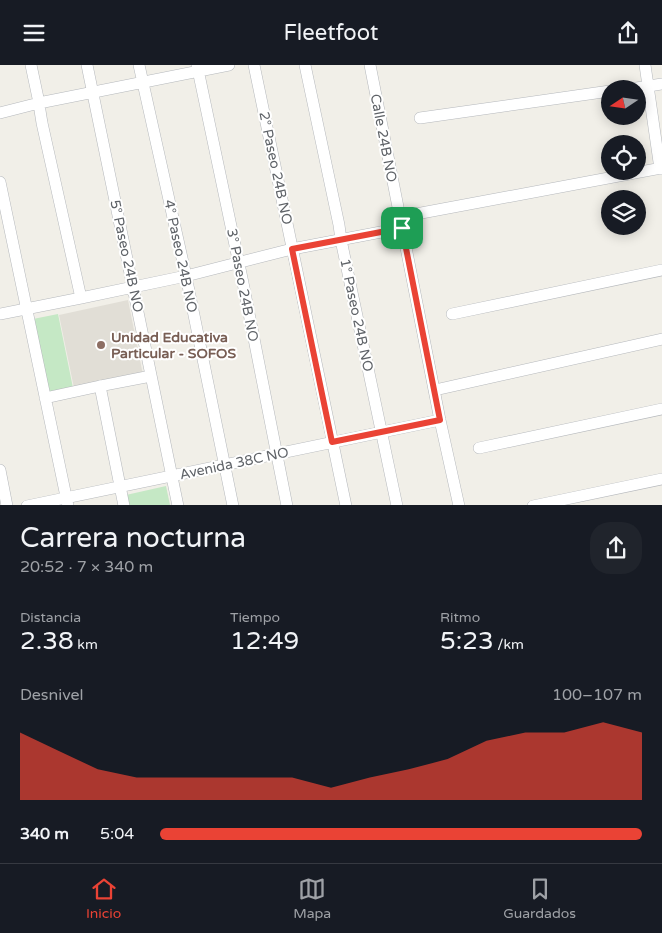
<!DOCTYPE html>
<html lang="es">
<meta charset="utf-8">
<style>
body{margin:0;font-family:"Varela Round",sans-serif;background:#20242c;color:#f1f3f6;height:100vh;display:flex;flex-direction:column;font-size:19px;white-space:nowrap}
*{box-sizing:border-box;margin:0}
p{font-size:16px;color:#9ea1a6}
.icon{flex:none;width:28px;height:28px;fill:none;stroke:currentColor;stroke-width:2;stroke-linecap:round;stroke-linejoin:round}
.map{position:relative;height:440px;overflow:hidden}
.side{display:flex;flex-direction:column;background:#171b24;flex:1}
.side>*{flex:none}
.needle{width:32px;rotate:257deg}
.fabs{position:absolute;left:601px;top:15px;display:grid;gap:10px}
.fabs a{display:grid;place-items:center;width:45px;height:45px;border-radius:50%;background:#171b24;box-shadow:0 2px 12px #0003;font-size:25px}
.pin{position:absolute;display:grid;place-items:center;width:42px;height:42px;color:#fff;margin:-21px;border-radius:10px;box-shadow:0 2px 8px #0006}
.round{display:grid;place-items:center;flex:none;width:52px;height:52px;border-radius:20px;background:#20242c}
.head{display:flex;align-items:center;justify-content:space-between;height:85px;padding:0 20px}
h1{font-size:28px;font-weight:600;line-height:38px}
.metrics{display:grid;grid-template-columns:repeat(3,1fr);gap:8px;height:85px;padding:5px 20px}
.metrics div{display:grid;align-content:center}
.metrics b{font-size:25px;font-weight:600}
.metrics small{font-size:14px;font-weight:400}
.metrics p{font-size:14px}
.chart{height:140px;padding:10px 20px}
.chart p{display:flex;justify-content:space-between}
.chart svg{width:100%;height:90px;margin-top:5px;fill:#ea4335;opacity:.7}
ul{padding:0 20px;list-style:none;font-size:16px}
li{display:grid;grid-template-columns:80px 60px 1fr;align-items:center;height:38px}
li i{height:12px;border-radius:6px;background:#ea4335}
header{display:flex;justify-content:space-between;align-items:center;height:65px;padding:0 20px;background:#171b24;font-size:22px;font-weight:600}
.tab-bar{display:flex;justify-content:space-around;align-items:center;height:70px;border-top:1px solid #363941;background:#171b24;font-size:14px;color:#9ea1a6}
.tab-bar a{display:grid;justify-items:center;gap:2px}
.tab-bar .active{color:#ea4335}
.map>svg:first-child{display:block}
</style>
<header><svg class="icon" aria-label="menu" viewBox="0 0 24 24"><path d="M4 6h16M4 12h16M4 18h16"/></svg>Fleetfoot<svg class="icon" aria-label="share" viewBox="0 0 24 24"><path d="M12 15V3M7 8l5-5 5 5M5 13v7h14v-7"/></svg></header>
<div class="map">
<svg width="662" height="441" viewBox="0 0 662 441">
<rect width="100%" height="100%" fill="#f1efe8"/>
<path fill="#e1ded6" d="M128,235L143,310L74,323L59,250Z"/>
<path fill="#c5e8c5" d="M58,249L73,323L48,328L33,254Z
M166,421L170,440H128L126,430Z"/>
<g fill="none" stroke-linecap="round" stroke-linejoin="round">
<defs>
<path id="street" d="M31,0L38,33L42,58L81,233
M87,0L178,441
M139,0L186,211L233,441
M197,0L243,218L287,441
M254,0L346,441
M305,0L339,160L341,175L397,441
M370,0L440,355L459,441
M645,0L660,104
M630,24L662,19
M0,48L39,38L229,0
M420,53L610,26
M0,117L68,441
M400,152L662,103
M0,249L81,233L186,211L292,184L402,163
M452,249L662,205
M100,321L124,441
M435,325L662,274
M45,333L100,321L151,311
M479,383L662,344
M0,405L7,441
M27,441L440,355
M533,441L662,414"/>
</defs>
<use href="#street" stroke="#b5b8bc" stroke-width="12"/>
<use href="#street" stroke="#fff" stroke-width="11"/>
</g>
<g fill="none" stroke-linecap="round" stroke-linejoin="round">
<defs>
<path id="route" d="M402,163L440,355L332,377L292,184Z"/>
</defs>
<use href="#route" stroke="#fff" stroke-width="10"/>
<use href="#route" stroke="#ea4335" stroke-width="6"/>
</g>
<circle fill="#8d6e63" stroke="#fff" stroke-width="2" cx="101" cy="280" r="5"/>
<g text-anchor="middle" stroke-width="4" stroke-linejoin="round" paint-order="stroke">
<g font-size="14" fill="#5f6368" stroke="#fff">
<text transform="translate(384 73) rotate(79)" y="5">Calle 24B NO</text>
<text transform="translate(276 103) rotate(78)" y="5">2° Paseo 24B NO</text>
<text transform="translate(127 191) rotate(78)" y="5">5° Paseo 24B NO</text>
<text transform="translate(181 191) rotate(78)" y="5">4° Paseo 24B NO</text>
<text transform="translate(243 220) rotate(79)" y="5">3° Paseo 24B NO</text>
<text transform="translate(357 250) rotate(78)" y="5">1° Paseo 24B NO</text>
<text transform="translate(234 398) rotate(-12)" y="5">Avenida 38C NO</text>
</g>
<g font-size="14" font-weight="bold" fill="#785e54" stroke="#fff" text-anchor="start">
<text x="111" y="277">Unidad Educativa<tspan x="111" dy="16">Particular - SOFOS</tspan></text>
</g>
</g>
</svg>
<div class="fabs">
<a><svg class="needle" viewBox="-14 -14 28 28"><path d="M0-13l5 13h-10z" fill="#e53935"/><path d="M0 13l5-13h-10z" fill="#9ea1a6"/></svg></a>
<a><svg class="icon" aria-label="locate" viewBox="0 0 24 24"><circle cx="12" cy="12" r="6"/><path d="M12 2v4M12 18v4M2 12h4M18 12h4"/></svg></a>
<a><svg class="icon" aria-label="layers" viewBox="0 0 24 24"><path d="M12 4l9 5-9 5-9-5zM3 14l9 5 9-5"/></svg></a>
</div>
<div class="pin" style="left:402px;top:163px;background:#1e9e55"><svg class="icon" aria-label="arrive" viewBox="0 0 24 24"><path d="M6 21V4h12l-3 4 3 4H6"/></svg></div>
</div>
<section class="side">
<div class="head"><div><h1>Carrera nocturna</h1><p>20:52 · 7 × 340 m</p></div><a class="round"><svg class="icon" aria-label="share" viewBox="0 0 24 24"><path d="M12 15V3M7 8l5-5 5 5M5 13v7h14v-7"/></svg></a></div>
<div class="metrics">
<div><p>Distancia</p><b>2.38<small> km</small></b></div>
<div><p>Tiempo</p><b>12:49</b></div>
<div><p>Ritmo</p><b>5:23<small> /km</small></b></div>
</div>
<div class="chart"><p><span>Desnivel</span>100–107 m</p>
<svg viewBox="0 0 160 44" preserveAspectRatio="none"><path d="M0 44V11L10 20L20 29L30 33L40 33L50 33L60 33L70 33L80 38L90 33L100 29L110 24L120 15L130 11L140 11L150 6L160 11V44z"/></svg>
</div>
<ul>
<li><b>340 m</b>5:04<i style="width:100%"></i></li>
</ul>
</section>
<nav class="tab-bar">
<a class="active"><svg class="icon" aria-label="home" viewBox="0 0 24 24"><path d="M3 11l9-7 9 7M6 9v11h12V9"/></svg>Inicio</a>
<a><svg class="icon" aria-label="map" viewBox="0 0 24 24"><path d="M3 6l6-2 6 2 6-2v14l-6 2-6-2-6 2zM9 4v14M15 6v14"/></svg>Mapa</a>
<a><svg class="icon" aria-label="saved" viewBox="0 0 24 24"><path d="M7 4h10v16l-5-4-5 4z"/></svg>Guardados</a>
</nav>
